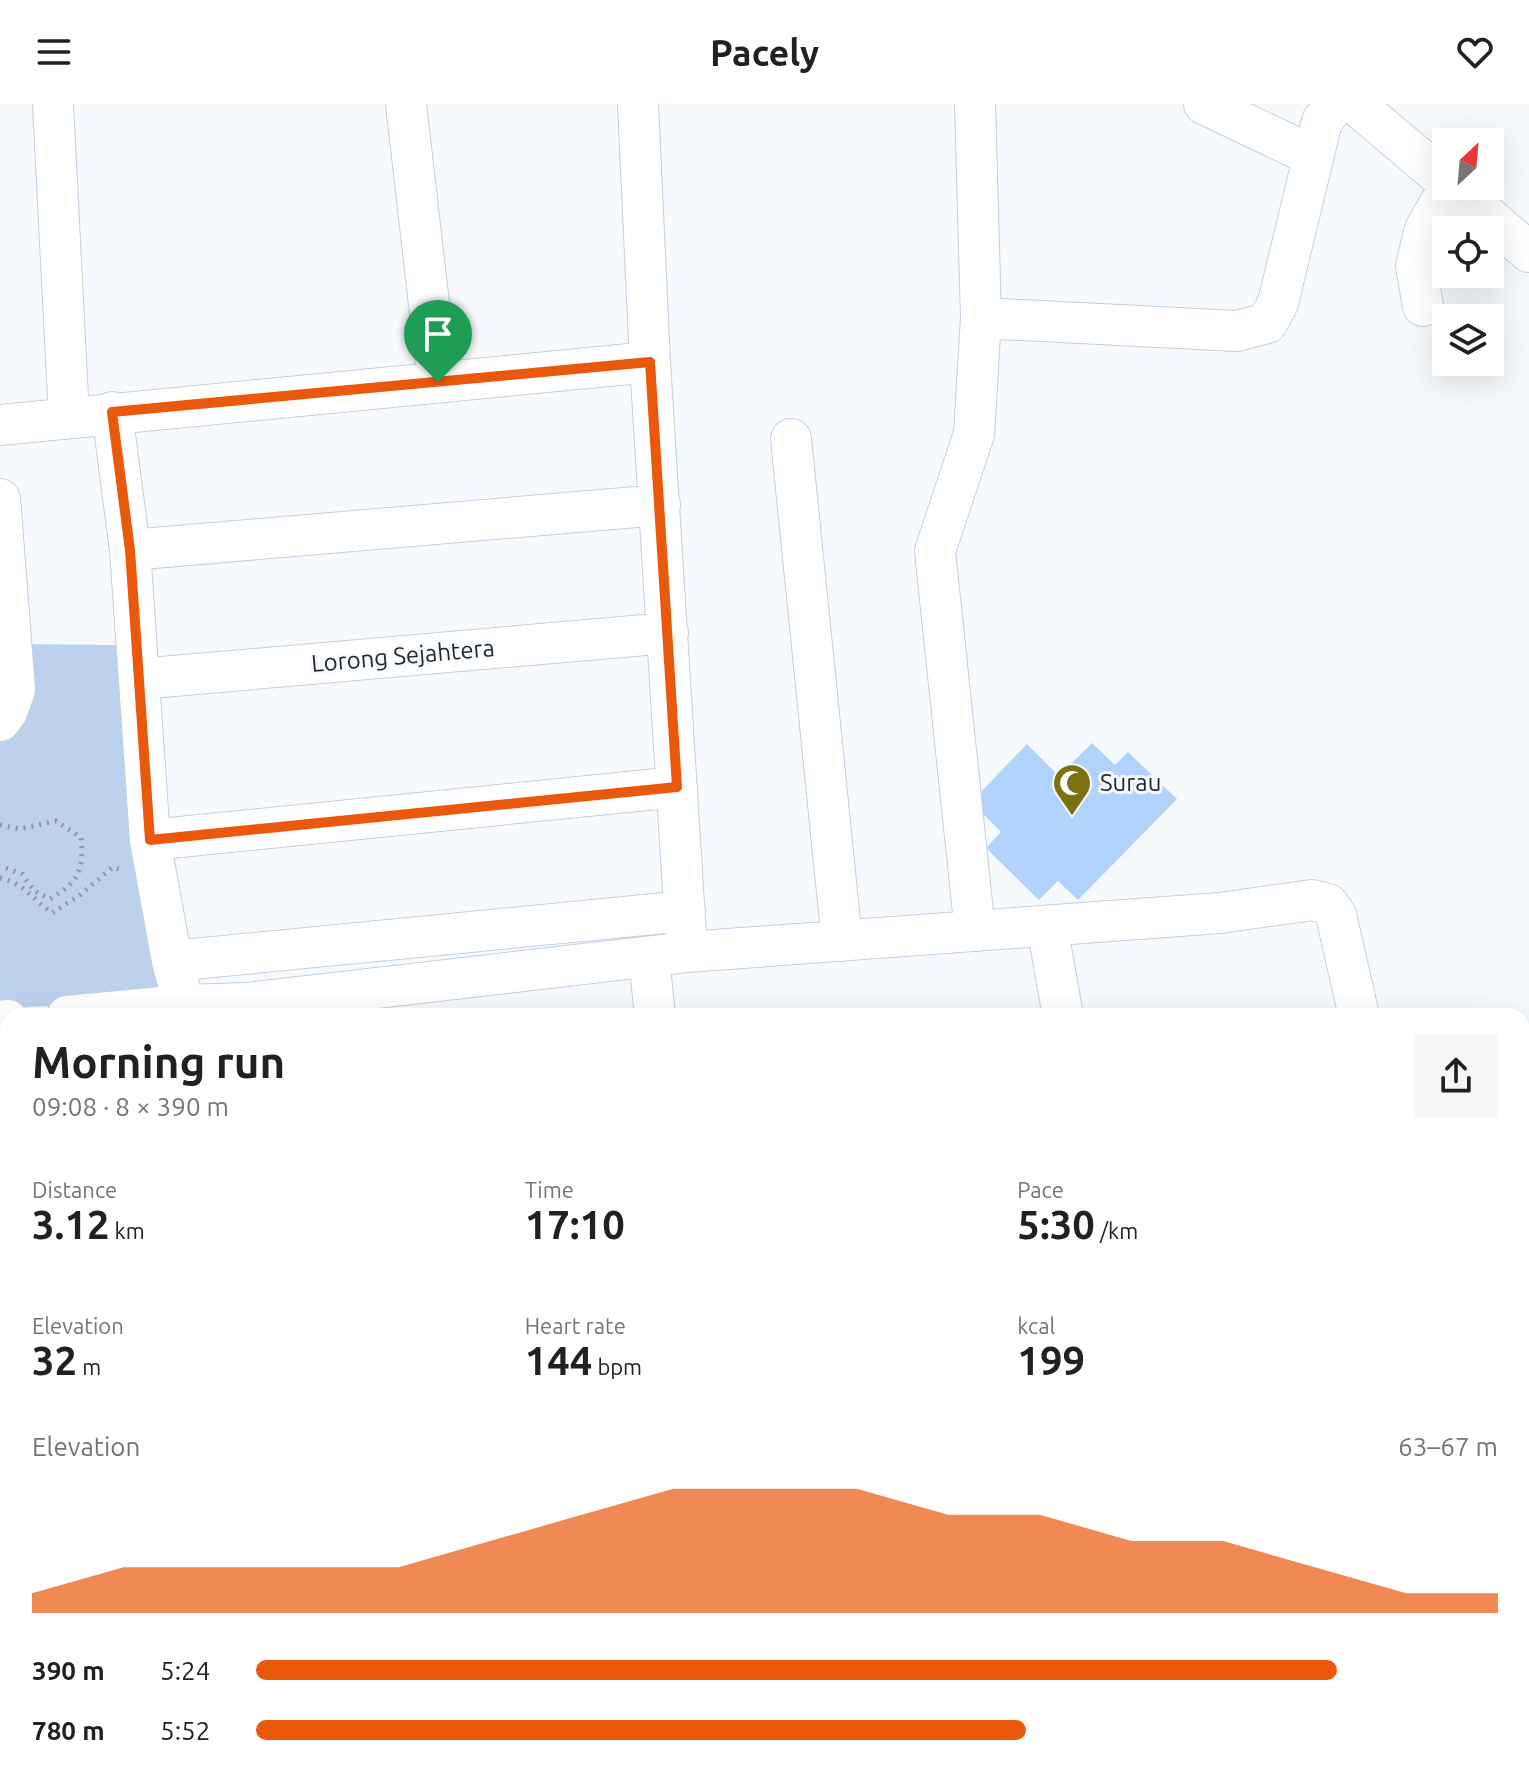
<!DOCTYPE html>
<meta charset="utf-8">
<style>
body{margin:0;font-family:Ubuntu,sans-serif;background:#f6f6f6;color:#202124;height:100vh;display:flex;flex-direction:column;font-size:30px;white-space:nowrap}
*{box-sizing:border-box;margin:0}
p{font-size:26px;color:#757577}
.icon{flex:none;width:44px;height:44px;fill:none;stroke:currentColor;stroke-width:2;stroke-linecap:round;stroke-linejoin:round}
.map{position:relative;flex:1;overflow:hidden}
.panel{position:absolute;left:0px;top:904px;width:1530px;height:768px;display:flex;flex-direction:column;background:#fff;border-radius:24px 24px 0 0;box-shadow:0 8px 32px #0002}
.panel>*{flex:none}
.needle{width:52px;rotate:26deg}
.buttons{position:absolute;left:1432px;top:24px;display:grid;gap:16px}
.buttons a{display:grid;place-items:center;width:72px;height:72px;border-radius:0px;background:#fff;box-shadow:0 8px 32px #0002;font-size:40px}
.pin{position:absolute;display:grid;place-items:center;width:68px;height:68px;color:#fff;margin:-82px -34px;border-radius:50% 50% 50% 0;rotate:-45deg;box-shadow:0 0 8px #0007}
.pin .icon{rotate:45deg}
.round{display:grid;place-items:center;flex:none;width:84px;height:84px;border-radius:0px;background:#f6f6f6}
.summary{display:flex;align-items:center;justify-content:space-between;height:136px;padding:0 32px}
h1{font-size:44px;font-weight:600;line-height:60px}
.stats{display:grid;grid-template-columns:repeat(3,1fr);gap:12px;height:136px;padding:8px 32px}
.stats div{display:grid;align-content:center}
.stats b{font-size:40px;font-weight:600}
.stats small{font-size:22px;font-weight:400}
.stats p{font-size:22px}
.chart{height:224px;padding:16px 32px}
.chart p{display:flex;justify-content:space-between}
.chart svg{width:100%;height:144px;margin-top:8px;fill:#ea580c;opacity:.7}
ul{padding:0 32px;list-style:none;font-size:26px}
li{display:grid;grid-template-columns:128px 96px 1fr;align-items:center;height:60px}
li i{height:20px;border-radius:10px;background:#ea580c}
header{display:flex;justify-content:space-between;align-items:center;height:104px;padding:0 32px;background:#fff;font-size:36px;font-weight:600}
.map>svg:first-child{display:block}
</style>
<header><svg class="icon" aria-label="menu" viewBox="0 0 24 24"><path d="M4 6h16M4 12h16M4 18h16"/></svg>Pacely<svg class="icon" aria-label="heart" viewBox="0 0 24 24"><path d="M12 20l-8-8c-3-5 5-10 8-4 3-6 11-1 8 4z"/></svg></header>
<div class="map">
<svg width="1529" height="1672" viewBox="0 0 1529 1672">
<rect width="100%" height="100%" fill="#f7fafd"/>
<path fill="#bcd2ec" d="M15,540L117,541L176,897L0,904V637L10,636L18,590Z
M28,1664H284L285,1672H29Z"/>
<path fill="#b0d3fd" d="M1092,639L1115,661L1128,648L1177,695L1078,796L1058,777L1039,796L986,744L1001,728L971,698L1027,640L1059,672Z"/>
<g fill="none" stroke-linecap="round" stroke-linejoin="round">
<defs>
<path id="minor" d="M53,0L69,314
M406,0L438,278
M638,0L650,258L687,848
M975,0L981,214L974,330L935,447L975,827
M1204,0L1313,52
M1355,0L1446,77
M1452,82L1529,148
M1423,202L1416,162L1425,125L1450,82
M981,214L1237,227L1267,219L1278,199L1322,17L1336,0
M112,308L130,446L150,736L172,857L184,901
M0,321L650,258
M791,335L842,837
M0,395L15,586L7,608L0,617
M130,446L660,401
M139,575L668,529
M150,736L677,683
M1047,822L1063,912
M649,853L655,912
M172,857L685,807
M67,912L184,901L247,899L687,848L1220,809L1312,796L1328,800L1336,811L1359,912
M0,917L8,916
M0,1099H8
M0,1267L8,1266
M0,1574L8,1581
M301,1664L302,1672
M1198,1664L1200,1672
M1506,1664L1508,1672
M13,1672L14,1664"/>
</defs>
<use href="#minor" stroke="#c1d0e2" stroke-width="42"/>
<path stroke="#92969b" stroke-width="5" stroke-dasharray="2 6" stroke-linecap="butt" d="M0,721L19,725L56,717L81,733C84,766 79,778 50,795L34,787L22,770L0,762
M0,774C25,780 31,794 52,809L80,791L113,763L119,765"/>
<use href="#minor" stroke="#fff" stroke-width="40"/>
</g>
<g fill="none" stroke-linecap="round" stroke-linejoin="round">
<defs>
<path id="route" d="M650,258L677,683L150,736L130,446L112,308Z"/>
</defs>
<use href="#route" stroke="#fff" stroke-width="16"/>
<use href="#route" stroke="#ea580c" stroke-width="10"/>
</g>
<defs>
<symbol id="mosque-pin" viewBox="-11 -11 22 30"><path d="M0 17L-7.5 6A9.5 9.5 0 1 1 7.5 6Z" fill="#7b7111" stroke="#f7fafd"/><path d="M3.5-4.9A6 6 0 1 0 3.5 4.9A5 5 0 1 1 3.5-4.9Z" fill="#fff"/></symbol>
</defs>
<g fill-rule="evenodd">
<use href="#mosque-pin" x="1050" y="657" width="44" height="60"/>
</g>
<g text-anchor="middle" stroke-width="6" stroke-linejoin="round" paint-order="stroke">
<g font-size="24" fill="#242930" stroke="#f7fafd">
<text transform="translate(403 552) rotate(-5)" y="8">Lorong Sejahtera</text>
</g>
<g font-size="24" fill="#242930" stroke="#f7fafd" text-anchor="start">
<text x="1100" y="687">Surau</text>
</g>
</g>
</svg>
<div class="buttons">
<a><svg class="needle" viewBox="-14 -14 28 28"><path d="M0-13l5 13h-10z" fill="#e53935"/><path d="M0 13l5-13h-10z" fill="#757577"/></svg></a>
<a><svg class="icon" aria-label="locate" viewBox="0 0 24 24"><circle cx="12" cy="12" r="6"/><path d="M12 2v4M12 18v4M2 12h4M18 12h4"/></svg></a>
<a><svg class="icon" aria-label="layers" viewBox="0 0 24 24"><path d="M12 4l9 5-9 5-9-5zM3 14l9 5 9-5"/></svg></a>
</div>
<div class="pin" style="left:438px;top:278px;background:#1e9e55"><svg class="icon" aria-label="arrive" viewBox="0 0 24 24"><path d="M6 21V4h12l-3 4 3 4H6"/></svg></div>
<section class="panel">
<div class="summary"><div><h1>Morning run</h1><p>09:08 · 8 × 390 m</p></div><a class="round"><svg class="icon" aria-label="share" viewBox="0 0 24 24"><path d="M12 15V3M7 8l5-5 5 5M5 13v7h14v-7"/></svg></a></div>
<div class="stats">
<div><p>Distance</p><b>3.12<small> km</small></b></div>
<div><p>Time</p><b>17:10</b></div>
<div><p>Pace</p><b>5:30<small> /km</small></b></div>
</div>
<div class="stats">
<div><p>Elevation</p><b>32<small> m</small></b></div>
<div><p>Heart rate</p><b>144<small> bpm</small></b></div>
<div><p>kcal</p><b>199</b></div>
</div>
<div class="chart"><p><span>Elevation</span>63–67 m</p>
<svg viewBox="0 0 160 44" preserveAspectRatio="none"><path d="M0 44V38L10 30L20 30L30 30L40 30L50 22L60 14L70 6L80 6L90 6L100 14L110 14L120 22L130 22L140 30L150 38L160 38V44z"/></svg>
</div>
<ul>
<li><b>390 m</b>5:24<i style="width:87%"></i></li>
<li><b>780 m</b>5:52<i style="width:62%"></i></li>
</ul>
</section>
</div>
